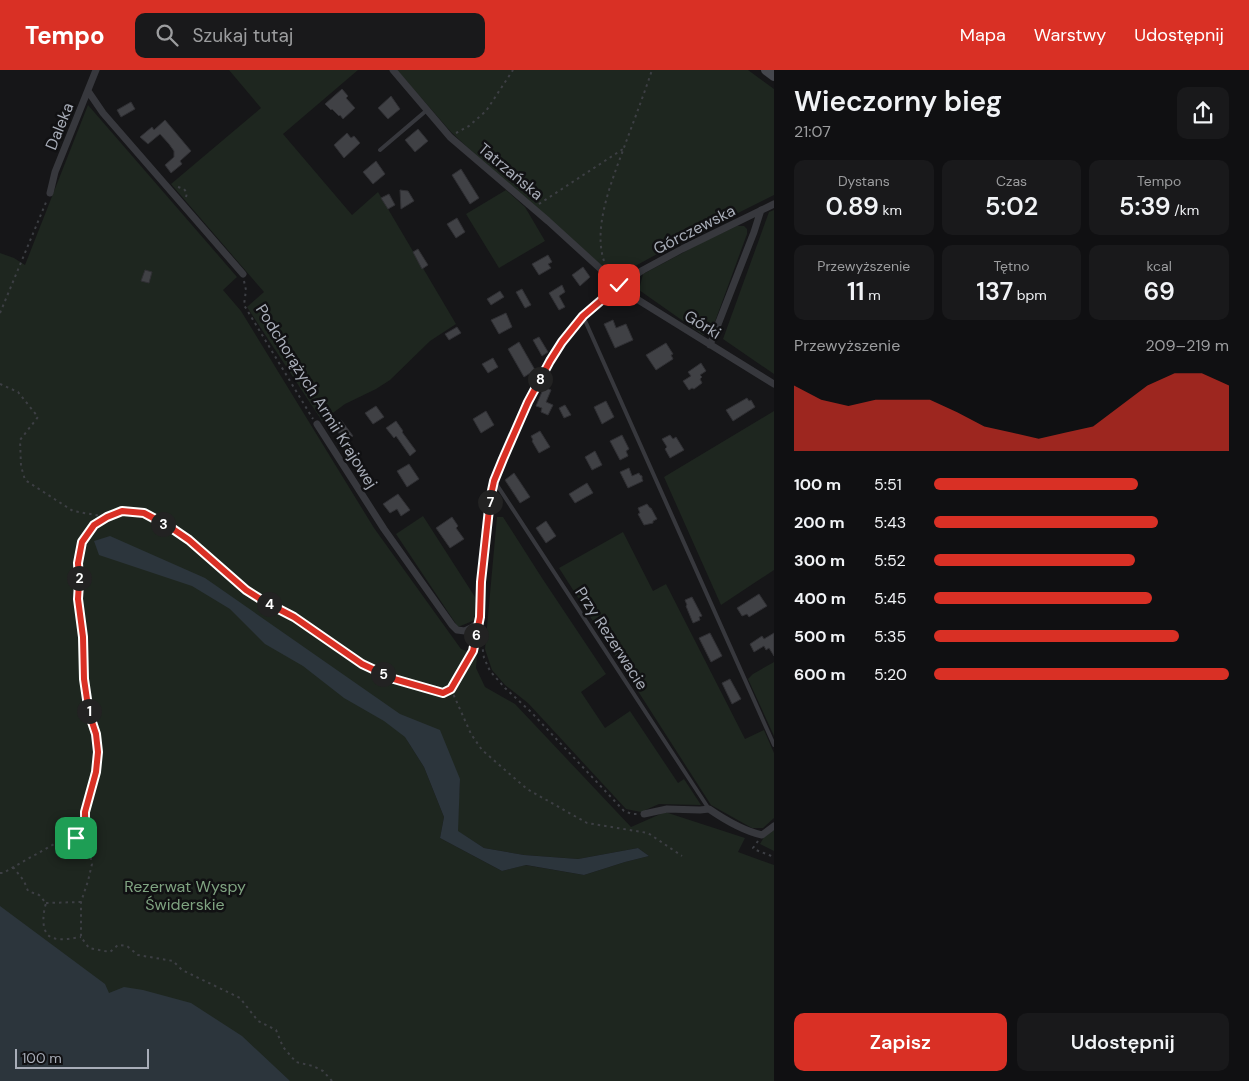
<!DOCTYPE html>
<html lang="pl">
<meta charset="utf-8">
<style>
body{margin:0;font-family:"DM Sans",sans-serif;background:#19191b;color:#f1f3f6;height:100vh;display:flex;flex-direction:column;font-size:19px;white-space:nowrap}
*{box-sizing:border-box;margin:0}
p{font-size:16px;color:#9c9d9f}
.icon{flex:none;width:28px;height:28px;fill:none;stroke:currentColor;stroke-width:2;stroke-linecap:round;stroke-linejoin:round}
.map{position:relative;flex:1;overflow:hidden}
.sheet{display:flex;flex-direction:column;background:#101012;width:475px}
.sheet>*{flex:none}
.scale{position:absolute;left:15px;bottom:12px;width:134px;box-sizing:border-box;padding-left:5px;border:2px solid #a8adb8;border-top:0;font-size:14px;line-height:18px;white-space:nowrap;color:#a8adb8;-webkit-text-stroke:4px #111113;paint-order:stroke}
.pin{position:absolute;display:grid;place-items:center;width:42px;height:42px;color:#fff;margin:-21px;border-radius:10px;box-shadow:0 2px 8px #0006}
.km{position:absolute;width:25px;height:25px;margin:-12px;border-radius:50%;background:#222;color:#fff;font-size:14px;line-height:25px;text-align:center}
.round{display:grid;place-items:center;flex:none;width:52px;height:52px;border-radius:10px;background:#19191b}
.headline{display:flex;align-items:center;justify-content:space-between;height:85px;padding:0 20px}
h1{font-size:28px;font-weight:600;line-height:38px}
.stats{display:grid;grid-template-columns:repeat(3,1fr);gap:8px;height:85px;padding:5px 20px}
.stats div{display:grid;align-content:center;border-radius:10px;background:#19191b;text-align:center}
.stats b{font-size:25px;font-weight:600}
.stats small{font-size:14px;font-weight:400}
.stats p{font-size:14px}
.chart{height:140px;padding:10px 20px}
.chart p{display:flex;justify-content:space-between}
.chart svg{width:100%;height:90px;margin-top:5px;fill:#d93025;opacity:.7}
.cta{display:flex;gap:10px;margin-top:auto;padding:10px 20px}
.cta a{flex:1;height:58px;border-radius:10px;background:#d93025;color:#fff;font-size:20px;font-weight:600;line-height:58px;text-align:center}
.cta a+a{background:#19191b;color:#f1f3f6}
ul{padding:0 20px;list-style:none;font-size:16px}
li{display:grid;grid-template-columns:80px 60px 1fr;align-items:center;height:38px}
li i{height:12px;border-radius:6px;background:#d93025}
header{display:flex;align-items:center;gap:30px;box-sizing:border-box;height:70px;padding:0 25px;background:#d93025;color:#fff}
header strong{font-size:24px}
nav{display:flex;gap:28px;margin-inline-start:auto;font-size:18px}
.search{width:350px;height:45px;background:#19191b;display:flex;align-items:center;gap:12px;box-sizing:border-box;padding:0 18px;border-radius:10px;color:#9c9d9f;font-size:19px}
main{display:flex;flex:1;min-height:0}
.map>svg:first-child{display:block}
</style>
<header>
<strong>Tempo</strong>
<div class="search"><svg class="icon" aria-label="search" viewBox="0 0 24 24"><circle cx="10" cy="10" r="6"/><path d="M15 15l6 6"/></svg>Szukaj tutaj</div>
<nav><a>Mapa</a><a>Warstwy</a><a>Udostępnij</a></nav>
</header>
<main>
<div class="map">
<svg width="774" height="1011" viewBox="0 0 774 1011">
<rect width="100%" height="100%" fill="#161618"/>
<path fill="#1e261f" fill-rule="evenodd" d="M229,0H358L283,64L352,145L378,122L456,254L430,271L390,310L376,319L345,334L322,351L247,237L264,222L171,114L261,38Z
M397,0H748L774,19V125L670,177L615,207L482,91L451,62Z
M88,35L237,207L223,220L241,241L374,458L461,579L477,585L476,598L485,617L515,634L631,757L665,742L745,768L738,782L774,795V1011H0V183L14,188L25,195ZM407,670L460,709L457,761L484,778L524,785L578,789L638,778L649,786L625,792L584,805L525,795L502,801L440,768L444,747L424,697Z
M506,120L525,137L545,171L499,198L466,144Z
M774,140V304L723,269L769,142Z
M737,156H744L747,159V164L713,257L703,265L639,220L643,204L705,171Z
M774,341V500L721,535L664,407Z
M423,446L475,527V550L458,557L396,464Z
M497,447H503L542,508L606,604L581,622L605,658L630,641L678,713L684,709L701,735L659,734L641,742L626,739L528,633L505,615L492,600L485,579Z
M623,462L653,521L666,514L745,669L764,660L774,683V748L763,758H752L711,735L559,498Z
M774,592V666L748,609L753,604Z
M774,760V781L760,774L764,767Z"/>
<path fill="#2c353c" d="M110,466L205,508L400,644L440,660L460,709L458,761L484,778L524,785L578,789L638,778L649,786L625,792L584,805L526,795L502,801L440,768L444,747L424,697L405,667L384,651L344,628L303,596L265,574L230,539L192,516L99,485L94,471Z
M0,836L105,914L109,923L124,917L143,920L191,933L242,966L290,1011H0Z"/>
<path fill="#404145" stroke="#303034" d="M342,19L348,26L346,28L355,38L343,49L340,45L339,46L332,39L331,40L325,34Z
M391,26L400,39L388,49L378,38Z
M131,32L135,39L121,47L117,40Z
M165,50L191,81L180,91L182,94L171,103L165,95L174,87V81L169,74L160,64L148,74L140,67L152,57L154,60Z
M418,59L428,71L415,82L405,70Z
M347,63L351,68L354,66L360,73L344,88L334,75Z
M376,91L385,104L373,114L363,102Z
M461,99L479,128L470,134L452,105Z
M400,120L408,121L414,131L401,139Z
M389,124L395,135L388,139L381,128Z
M457,148L465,162L456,168L447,154Z
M418,179L428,195L422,199L413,182Z
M548,185L552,192L548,194L551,198L539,205L532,194Z
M583,197L590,207L580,216L572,205Z
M145,200L152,202L149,213L141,211Z
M562,215L565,222L559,226L565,237L559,240L549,223Z
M522,219L531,235L525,238L516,222Z
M500,221L504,227L491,235L487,229Z
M506,243L512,257L499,264L491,250Z
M613,250L616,258L626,254L633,270L615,278L604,254Z
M457,257L461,263L449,270L445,264Z
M539,267L548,282L542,286L533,270Z
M519,272L535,300L524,307L508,279Z
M666,273L673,284L671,285L673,289L656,300L646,285Z
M493,288L498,297L488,303L482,294Z
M701,293L706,301L700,305L702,307L700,309L702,313L694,319L692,318L689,320L683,311L691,306L688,302Z
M544,317L551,320L546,332L553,335L548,345L541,342L542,338L536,336Z
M747,328L749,331L751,330L755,337L733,351L726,340Z
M606,331L614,347L602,354L594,337Z
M565,335L571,345L564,348L559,338Z
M376,336L384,347L373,354L365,343Z
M486,341L494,355L481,363L473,349Z
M341,350L353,366L344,372L334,355Z
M396,351L403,361L402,362L416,381L410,386L396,366L394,368L386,358Z
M540,361L550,377L539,383L532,371L533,370L531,366Z
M622,365L629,379L626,381L628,386L620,390L610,371Z
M670,365L673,369L676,367L684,380L670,388L665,379L667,377L662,369Z
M595,381L602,395L592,400L585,387Z
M409,394L419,409L407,417L397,401Z
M629,398L632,406L639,403L640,405L642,406V409L643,411L628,418L620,402Z
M514,403L530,427L520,433L505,410Z
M587,413L593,423L575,433L569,424Z
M398,424L410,440L401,446L397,439L390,443L383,434Z
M647,434L650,438H651L657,449L653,451V453L644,455L638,444L640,443L638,438Z
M452,447L458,456L456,458L464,469L450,478L436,458Z
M546,451L556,466L546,473L536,458Z
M759,524L767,536L749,547L747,544L742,546L737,538Z
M692,527L702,546L699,547L700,550L693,553L686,536L687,535L685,530Z
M710,563L722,586L711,592L699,568Z
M774,563V586L769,578L766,580L764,576L754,582L750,574L762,566L764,569Z
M730,609L741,629L732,634L722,613Z"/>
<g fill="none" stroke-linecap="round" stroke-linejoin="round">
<path stroke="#3d3f44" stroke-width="2" stroke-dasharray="2.5 4" stroke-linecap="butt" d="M456,63L469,56L486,41L513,0
M178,117L184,119L187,123L186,127
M539,134L623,79
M604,191C592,155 614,106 626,72C635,48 644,24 652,0
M244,211L246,220L244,235L313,349
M0,243L47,130
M0,314L18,322L38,347L20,370L21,396L25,410L73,441L107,447
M480,560L484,588L490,601L505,618L531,642L624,741L632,744H638
M451,619L471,664L482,680L527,719L587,753L648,763L682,786
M758,771L753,778L756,780L774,787
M13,797L24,811L28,821L39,825L46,833C43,843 40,864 53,868C61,871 73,868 81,867
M0,803H3L63,769L76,767L85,761
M46,833L81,832
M332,1011L323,1001L313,996L296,992L283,977L276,960L258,951L240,928L182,900L173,891L138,885L127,876L118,875L110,882L89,878L81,867V832L88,811L92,794L85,761V742L96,702L98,682L96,664L89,643L85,609L83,567L78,529L79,513L78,493L83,472L94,455L107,447L122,441L144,443L170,457L189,470L246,520L265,532L294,547L362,594L394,609L443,623L451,619L473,581L476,564"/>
<path stroke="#37383d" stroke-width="4" d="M380,80L427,40
M583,246L774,675
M495,412L709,739"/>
<path stroke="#37383d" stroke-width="7" d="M393,0L450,67L548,151L627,223L774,314
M88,21L103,43L243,204
M50,123L55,102L96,0
M710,275L754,162L761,140
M317,354L384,459L452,555L457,560L465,561L471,558L478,553L480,547L481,512L491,422L503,389L528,331L550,291L561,272L583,246L619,215L643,200L682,179L774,134
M644,744L667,739L700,740L709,739C725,750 744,761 762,765L774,756"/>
<path stroke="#45474d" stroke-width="10" d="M766,0L774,6"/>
</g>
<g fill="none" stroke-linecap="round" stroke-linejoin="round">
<defs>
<path id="route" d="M76,768L85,761V742L96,702L98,682L96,664L89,643L84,609L83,567L78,529L79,513L78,493L82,472L94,455L107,447L122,441L144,443L170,457L189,470L246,520L265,532L294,547L362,594L394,609L443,623L451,619L473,581L480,547L481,512L490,430L494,411L503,389L528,332L550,291L562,272L583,246L619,215"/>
</defs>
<use href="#route" stroke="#fff" stroke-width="10"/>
<use href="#route" stroke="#d93025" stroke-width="6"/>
</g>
<g text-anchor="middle" stroke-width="5" stroke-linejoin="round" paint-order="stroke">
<g font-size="16" fill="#a8adb8" stroke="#111113">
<text transform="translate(59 56) rotate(-68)" y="6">Daleka</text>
<text transform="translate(511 101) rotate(40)" y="6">Tatrzańska</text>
<text transform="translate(694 159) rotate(-27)" y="6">Górczewska</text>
<text transform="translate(703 254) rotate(32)" y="6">Górki</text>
<text transform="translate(317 326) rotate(58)" y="6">Podchorążych Armii Krajowej</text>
<text transform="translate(612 568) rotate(57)" y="6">Przy Rezerwacie</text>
</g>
<g font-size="16" fill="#7fa381" stroke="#111113">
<text x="185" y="822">Rezerwat Wyspy<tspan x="185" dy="18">Świderskie</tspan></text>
</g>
</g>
</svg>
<div class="scale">100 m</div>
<div class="pin" style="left:76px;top:768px;background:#1e9e55"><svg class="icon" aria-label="arrive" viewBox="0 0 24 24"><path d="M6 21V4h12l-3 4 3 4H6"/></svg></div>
<div class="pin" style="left:619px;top:215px;background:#d93025"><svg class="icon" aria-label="check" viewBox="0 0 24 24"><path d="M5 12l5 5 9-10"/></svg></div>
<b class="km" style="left:89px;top:641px">1</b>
<b class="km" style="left:79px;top:508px">2</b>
<b class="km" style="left:163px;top:454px">3</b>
<b class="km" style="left:269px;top:534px">4</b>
<b class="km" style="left:383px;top:604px">5</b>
<b class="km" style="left:476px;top:565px">6</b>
<b class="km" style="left:490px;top:432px">7</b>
<b class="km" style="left:540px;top:309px">8</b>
</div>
<section class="sheet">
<div class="headline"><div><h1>Wieczorny bieg</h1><p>21:07</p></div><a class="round"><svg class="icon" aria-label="share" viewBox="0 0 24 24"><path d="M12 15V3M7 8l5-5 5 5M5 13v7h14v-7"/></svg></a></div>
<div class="stats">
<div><p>Dystans</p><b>0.89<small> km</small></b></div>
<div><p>Czas</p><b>5:02</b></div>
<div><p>Tempo</p><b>5:39<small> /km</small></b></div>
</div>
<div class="stats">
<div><p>Przewyższenie</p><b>11<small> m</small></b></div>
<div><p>Tętno</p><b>137<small> bpm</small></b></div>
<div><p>kcal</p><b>69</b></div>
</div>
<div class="chart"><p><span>Przewyższenie</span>209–219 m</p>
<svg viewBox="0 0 160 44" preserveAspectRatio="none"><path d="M0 44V12L10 19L20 22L30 19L40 19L50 19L60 25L70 32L80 35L90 38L100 35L110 32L120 22L130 12L140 6L150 6L160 12V44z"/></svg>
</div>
<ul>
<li><b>100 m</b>5:51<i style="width:69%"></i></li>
<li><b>200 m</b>5:43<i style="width:76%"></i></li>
<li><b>300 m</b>5:52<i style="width:68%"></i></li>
<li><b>400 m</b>5:45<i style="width:74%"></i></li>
<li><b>500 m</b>5:35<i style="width:83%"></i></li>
<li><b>600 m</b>5:20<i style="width:100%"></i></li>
</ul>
<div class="cta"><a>Zapisz</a><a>Udostępnij</a></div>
</section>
</main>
